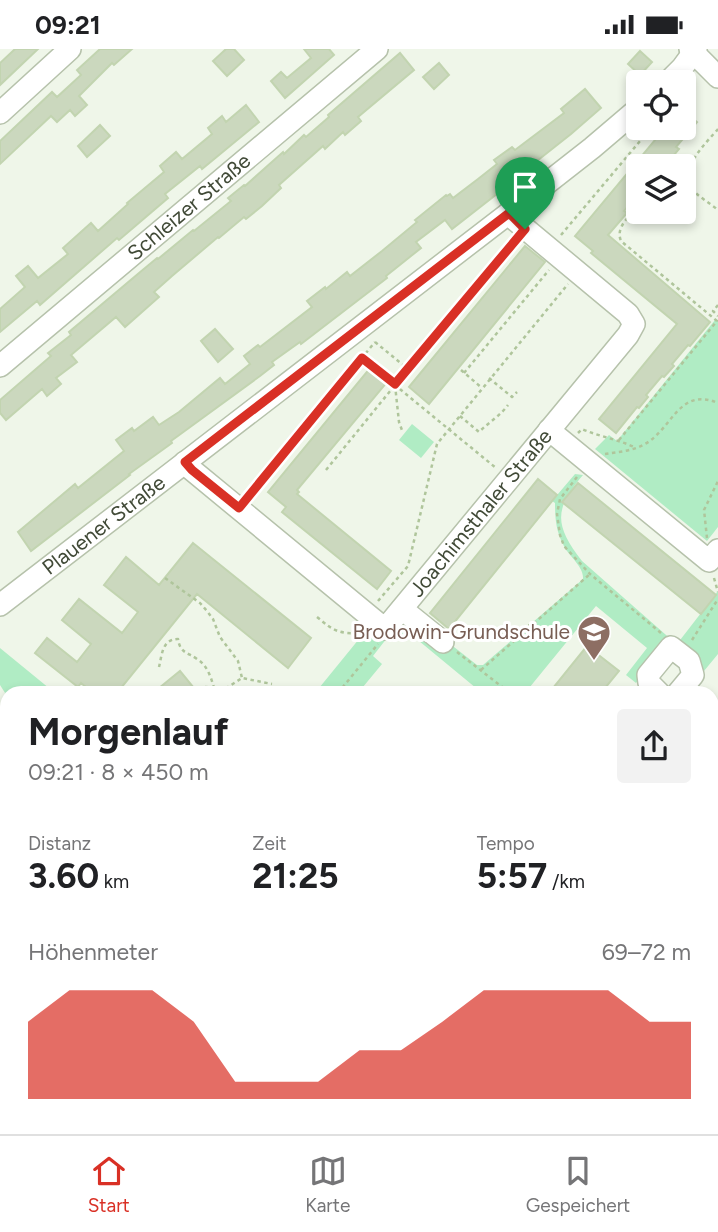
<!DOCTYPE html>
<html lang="de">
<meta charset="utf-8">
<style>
body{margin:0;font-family:Figtree,sans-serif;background:#f2f2f2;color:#202124;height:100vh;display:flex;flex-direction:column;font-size:26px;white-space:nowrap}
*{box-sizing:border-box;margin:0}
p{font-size:23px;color:#757577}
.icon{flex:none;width:38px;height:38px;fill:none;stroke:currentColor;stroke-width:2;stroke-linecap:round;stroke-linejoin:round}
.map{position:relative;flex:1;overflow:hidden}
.details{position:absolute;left:0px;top:637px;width:719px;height:448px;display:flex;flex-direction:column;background:#fff;border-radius:21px 21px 0 0;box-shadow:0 4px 10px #0003}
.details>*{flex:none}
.tools{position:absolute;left:626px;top:21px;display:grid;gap:14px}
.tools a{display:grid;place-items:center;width:70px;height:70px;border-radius:7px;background:#fff;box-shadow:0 4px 10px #0003;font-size:35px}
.pin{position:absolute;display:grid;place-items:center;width:60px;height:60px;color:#fff;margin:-72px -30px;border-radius:50% 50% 50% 0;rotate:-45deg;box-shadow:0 0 7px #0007}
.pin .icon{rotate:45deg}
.round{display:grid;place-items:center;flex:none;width:74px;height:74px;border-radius:7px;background:#f2f2f2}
.head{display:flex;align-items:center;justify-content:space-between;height:119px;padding:0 28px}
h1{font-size:38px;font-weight:700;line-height:52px}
.figures{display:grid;grid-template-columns:repeat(3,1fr);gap:10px;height:119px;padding:7px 28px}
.figures div{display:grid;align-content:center}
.figures b{font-size:35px;font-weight:700}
.figures small{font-size:19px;font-weight:400}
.figures p{font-size:19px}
.chart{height:196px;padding:14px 28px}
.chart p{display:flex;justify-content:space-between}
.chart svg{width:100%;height:126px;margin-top:7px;fill:#d93025;opacity:.7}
.status{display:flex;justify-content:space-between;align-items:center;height:49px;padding:0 35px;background:#fff;direction:ltr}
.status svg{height:19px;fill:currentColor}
.menu{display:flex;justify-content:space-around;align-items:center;height:98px;border-top:2px solid #e0e0e0;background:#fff;font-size:19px;color:#757577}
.menu a{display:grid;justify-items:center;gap:4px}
.menu .on{color:#d93025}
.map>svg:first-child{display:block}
</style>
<div class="status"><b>09:21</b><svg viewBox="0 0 49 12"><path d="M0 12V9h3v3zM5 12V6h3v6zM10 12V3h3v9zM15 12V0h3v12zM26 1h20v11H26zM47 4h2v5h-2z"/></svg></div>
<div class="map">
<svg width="718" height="1085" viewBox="0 0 718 1085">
<rect width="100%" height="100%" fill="#eff6e9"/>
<path fill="#b0ecc4" d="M715,271H718V478L707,492L595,400L609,386L617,392Z
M412,375L434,393L421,409L399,391Z
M575,425L583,426C554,460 554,476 582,512L674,593L666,595L636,634L626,626L647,599L596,557L525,644H482L413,587L416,583L409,578L401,587L400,585L416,564L417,569L477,616H483L575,537L583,530C584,517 568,507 563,495C556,482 555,469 555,454L552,452Z
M718,542V605L704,622L700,614L677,595Z
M380,584L387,589L373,607L382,615L358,644H315L359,590L358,589Z
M0,599L55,644H7V647L0,636Z
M712,673L718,677V973L712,980Z
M8,1078H109L118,1085H2Z"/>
<path fill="#cbd8be" stroke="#c2d4b0" stroke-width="2" d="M15,0H38L0,36V14Z
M100,0H132L114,16L112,14L79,47L87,56L75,67L70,61L57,73L51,67L0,115V92L52,43L57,48L81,26L77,21Z
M226,0H234L244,11L227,27L213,12Z
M304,0H329L334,6L285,49L271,32L281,23L287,29L311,9Z
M640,2L652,13L640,26L628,15Z
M400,4L414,21L358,68L361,72L345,86L343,83L325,100L323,97L279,136L281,139L262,157L246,170L244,168L219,189L218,188L172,227L154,243L159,248L125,278L116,268L71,306L77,313L56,329L61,335L47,347L42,340L6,371L0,364V351L51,307L48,304L71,286L69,283L139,224L157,209L158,210L193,181L194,182L231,152L228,149L244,136L245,137L283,103L284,105L304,86L306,88L329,68L328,66Z
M439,14L449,26L434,40L423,28Z
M585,40L601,59L571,85L528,119L529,120L452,180L445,171L416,193L421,199L386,227L387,229L301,295L300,293L272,313L274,316L260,327L171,392L172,394L129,425L130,426L31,502L18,483L75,435L78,439L124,402L116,391L132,379L134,382L153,368L159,376L179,363L220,329L225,335L250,315L244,307L258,296L260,298L312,258L307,252L325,238L326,240L347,223L350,227L382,202L417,173L415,171L446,146L447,147L450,145L453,149L478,130L497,115L494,111L512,98L515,101L564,64L561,60Z
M246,56L259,73L202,120L200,117L165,145L168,149L119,191L117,189L40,256L37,252L0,283V260L25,238L16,227L28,217L38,229L68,205L63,199L91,174L98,182L128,155L127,154L164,123L160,117L176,103L182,110L212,85L208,79L222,67L226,73Z
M684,62L697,73L676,98L679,100L669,112L667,110L661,117H639V144L624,162L627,164L608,186L710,273L690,297L688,296L672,315L674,317L664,328L662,327L646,346L648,348L639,359L637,358L616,384L599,370L677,275L591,204L593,202L575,187L665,79H684Z
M100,76L110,87L87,108L78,97Z
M525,197L545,213L429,355L409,338Z
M215,280L233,300L218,313L201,292Z
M371,318L388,332L297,441L299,443L297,445L391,522L377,540L282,463L286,458L268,443Z
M538,430L557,446L449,580L430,564Z
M578,434L716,546L701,565L562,453Z
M193,494L311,589L288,619L197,545L117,644H93L81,634L78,638L35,604L47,589L77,613L91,595L62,571L79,550L122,584L138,563L104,536L126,508L159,536Z
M587,597L619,622L601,644H549Z
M180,622L198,644H153Z"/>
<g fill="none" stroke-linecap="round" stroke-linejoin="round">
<defs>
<g id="minor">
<path d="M690,0L718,28"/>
<path d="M668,33L682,19L696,0"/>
<path d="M0,64L70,0"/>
<path id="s1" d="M0,317L377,0"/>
<path d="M549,381L709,512L718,501"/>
<path id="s2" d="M185,413L192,421L385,580L628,286L634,275L628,265L515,171L509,164"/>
<path id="s3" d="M0,556L509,164L592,99L639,59"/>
<path d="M402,560L443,593"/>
<path d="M659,644L649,634L648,626L671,598L689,612L693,626L678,644"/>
<path d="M0,680L7,691"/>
<path d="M0,730H7"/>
<path d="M0,1015L7,1007"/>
<path d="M184,1078L193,1085"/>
<path d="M246,1078L250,1085"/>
<path d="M556,1078L564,1085"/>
<path d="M660,1078L668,1085"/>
</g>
</defs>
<use href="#minor" stroke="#b6c2ab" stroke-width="24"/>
<path stroke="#afc59b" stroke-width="2.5" stroke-dasharray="3.5 3.5" stroke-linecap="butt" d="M718,80C707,93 678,120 691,139C697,147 710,154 718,161
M671,117L677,111L689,120
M561,186L651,79
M718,256L713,262L718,267
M375,293L408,320
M362,309L496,419
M461,321L482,339
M464,324L549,221
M489,329L512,348L517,343
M395,336L399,373L403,384
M460,367L479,383C489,373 500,367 508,356
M578,384L582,380C600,388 618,390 636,399
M619,391L717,272L621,192C615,178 630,167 639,156
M605,405C618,403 632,402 643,396C672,382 678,337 718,354
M326,421L395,336L514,193
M577,428L560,450L557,465L560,486L564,497L590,525L661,584
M250,445L375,293
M707,489L704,461L718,432
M165,529L200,554L207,562L213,570L220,588L238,612L242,629
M714,529L718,543
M378,552L408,517L437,395L568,235
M317,568C334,582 338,585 361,584
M460,590L513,582L532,575
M692,591L718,550
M457,603L510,644
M159,618C162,606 162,590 178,590C180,604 187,603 197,610C207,616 211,628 214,639L212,644
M481,621L590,525
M205,638L225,640L242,629L272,635
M338,644L378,595
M0,804V815
M0,818L7,829
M0,866L7,878
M712,974L718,967
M712,982L718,986
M712,1028L718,1032
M56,1078L57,1085
M367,1078L370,1085
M369,1083L387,1081
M386,1085V1078"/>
<use href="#minor" stroke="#fff" stroke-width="21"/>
</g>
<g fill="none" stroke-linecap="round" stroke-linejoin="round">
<defs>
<path id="route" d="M509,164L525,180L395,335L362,309L239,459L192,421L185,413Z"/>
</defs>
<use href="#route" stroke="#fff" stroke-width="14"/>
<use href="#route" stroke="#d93025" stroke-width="9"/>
</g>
<defs>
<symbol id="school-pin" viewBox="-11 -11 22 30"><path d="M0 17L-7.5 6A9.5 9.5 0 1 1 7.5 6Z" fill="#8d6e63" stroke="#fff"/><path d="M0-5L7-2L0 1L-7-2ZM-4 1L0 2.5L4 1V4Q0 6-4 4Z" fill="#fff"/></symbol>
</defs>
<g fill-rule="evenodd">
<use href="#school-pin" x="575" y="564" width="38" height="52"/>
</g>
<g text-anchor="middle" stroke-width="6" stroke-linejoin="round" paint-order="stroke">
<g font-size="21" fill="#414a37" stroke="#fff">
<text dy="7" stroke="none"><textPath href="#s1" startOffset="247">Schleizer Straße</textPath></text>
<text dy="7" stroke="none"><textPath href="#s2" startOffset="411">Joachimsthaler Straße</textPath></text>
<text dy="7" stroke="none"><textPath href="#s3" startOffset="131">Plauener Straße</textPath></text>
</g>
<g font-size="21" fill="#785e54" stroke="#fff" text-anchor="end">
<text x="570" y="590">Brodowin-Grundschule</text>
</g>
</g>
</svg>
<div class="tools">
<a><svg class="icon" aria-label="locate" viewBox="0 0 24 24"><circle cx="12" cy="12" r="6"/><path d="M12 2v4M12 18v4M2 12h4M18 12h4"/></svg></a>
<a><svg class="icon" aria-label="layers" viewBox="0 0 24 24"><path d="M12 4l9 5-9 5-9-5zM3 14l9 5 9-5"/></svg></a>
</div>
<div class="pin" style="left:525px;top:180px;background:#1e9e55"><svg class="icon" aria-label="arrive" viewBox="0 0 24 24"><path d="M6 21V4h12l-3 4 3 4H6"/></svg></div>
<section class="details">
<div class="head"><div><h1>Morgenlauf</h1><p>09:21 · 8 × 450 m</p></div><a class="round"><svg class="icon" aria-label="share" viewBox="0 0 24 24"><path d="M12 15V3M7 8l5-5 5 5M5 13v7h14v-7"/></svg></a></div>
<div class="figures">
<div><p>Distanz</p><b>3.60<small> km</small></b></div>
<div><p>Zeit</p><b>21:25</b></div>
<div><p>Tempo</p><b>5:57<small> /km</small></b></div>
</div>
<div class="chart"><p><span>Höhenmeter</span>69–72 m</p>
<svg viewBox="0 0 160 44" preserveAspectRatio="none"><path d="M0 44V17L10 6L20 6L30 6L40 17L50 38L60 38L70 38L80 27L90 27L100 17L110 6L120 6L130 6L140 6L150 17L160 17V44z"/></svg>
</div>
</section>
</div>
<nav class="menu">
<a class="on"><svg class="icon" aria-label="home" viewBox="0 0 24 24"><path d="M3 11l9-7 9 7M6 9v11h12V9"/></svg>Start</a>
<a><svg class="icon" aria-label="map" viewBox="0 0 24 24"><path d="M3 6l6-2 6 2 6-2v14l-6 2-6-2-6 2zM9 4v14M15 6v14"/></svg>Karte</a>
<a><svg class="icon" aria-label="saved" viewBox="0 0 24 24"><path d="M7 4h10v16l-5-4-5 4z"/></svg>Gespeichert</a>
</nav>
